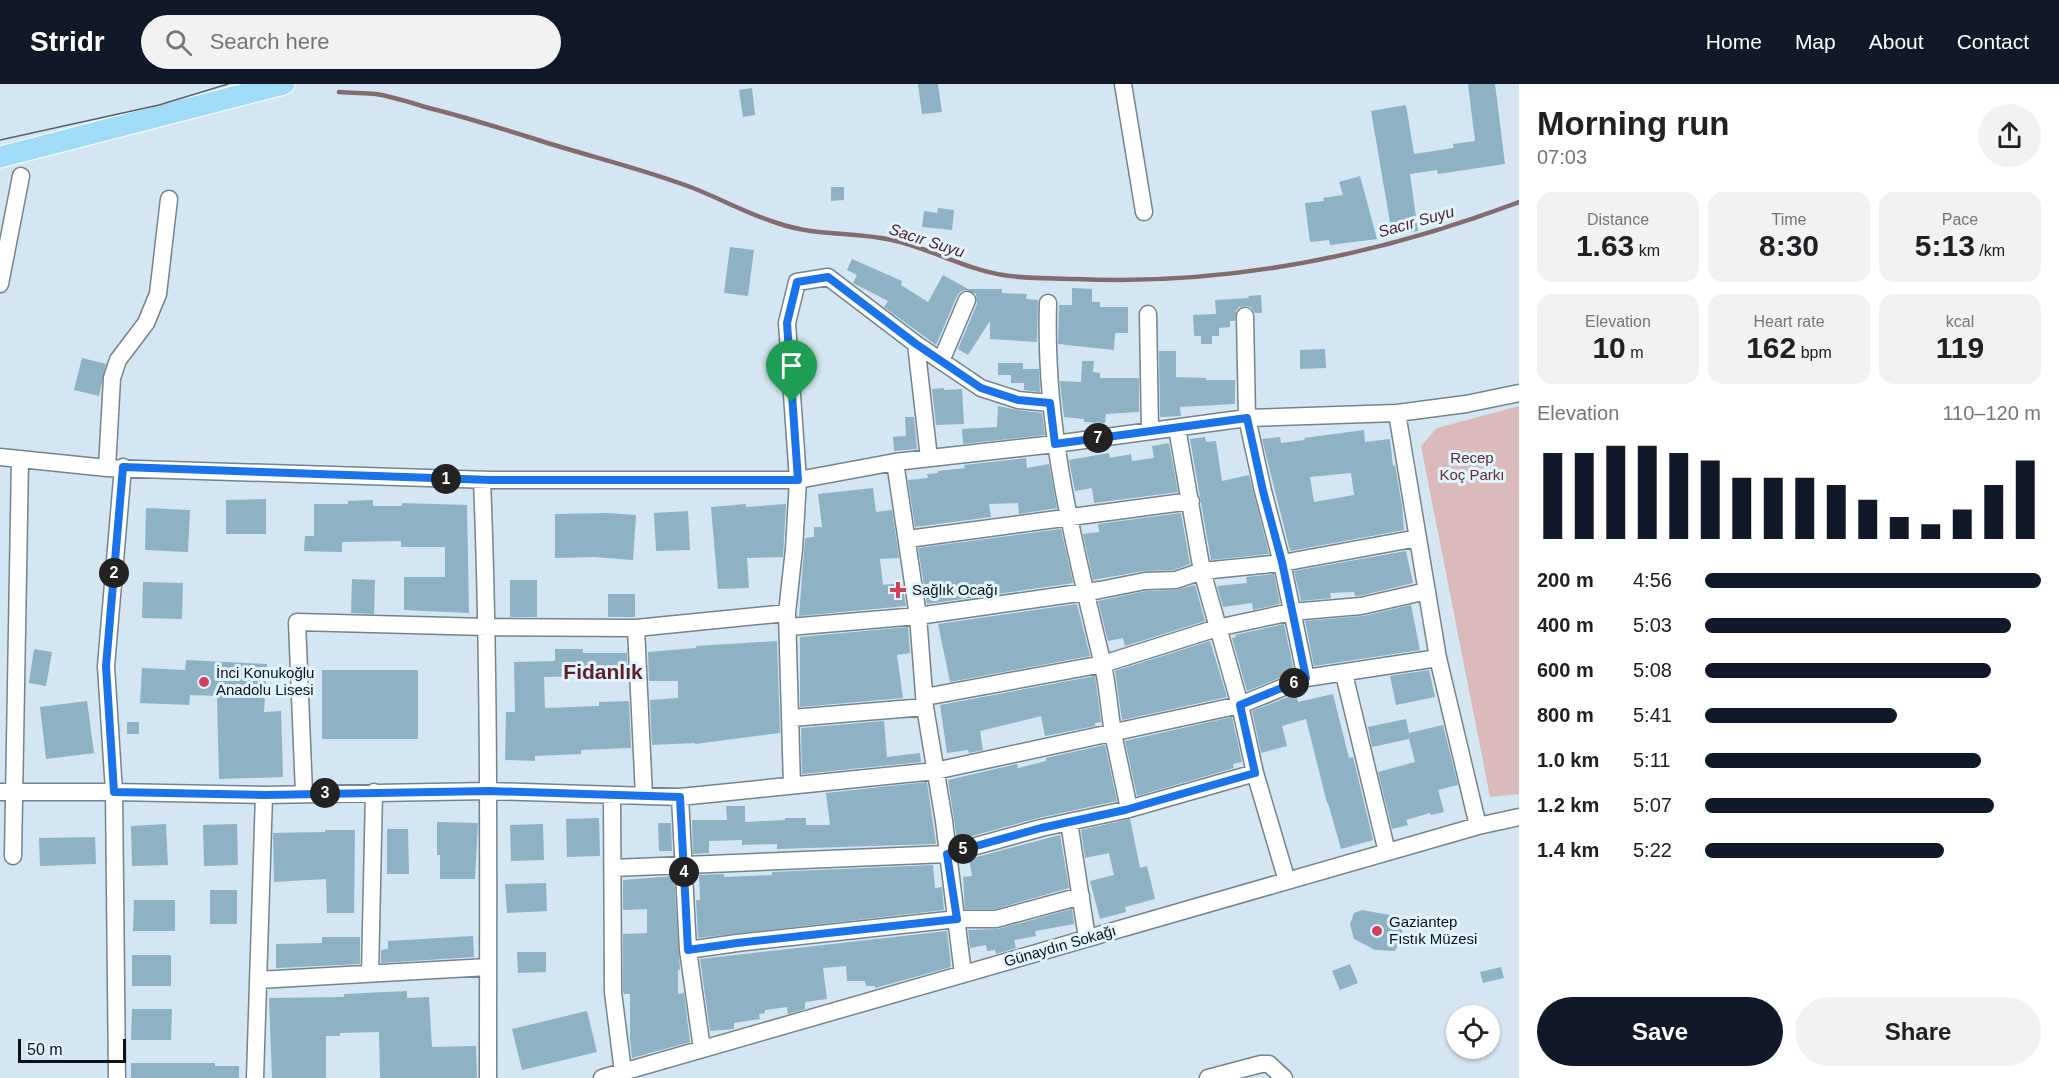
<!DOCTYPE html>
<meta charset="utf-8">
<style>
body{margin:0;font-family:Helvetica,sans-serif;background:#f2f2f2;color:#202124;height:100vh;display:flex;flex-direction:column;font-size:22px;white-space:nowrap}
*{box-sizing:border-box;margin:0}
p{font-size:20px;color:#757577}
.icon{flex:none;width:33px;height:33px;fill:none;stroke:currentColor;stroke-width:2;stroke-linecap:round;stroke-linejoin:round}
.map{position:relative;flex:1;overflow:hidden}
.drawer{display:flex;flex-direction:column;background:#fff;width:540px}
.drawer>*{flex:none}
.controls{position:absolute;left:1446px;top:921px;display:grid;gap:12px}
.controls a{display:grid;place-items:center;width:54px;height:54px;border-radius:50%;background:#fff;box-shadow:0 2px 4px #0004;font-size:30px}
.scale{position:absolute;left:18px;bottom:15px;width:108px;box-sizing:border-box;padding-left:6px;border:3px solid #0c1316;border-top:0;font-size:16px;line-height:21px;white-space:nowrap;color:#0c1316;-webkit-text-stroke:4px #e0f4fe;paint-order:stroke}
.pin{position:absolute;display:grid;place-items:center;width:51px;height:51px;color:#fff;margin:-62px -26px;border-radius:50% 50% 50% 0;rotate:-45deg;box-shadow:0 0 6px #0007}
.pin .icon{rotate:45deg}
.km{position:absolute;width:30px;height:30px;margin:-15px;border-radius:50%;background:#222;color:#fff;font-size:16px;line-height:30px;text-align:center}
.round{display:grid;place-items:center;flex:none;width:63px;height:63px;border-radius:32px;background:#f2f2f2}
.head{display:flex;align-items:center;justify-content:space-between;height:102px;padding:0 18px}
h1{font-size:33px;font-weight:700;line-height:45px}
.figures{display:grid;grid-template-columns:repeat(3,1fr);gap:9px;height:102px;padding:6px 18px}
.figures div{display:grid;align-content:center;border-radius:15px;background:#f2f2f2;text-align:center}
.figures b{font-size:30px;font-weight:700}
.figures small{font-size:16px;font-weight:400}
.figures p{font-size:16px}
.chart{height:168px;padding:12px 18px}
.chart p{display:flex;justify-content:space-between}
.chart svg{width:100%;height:108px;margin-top:6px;stroke:#111827;stroke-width:6}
.button{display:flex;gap:12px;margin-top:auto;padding:12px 18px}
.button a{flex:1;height:69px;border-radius:36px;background:#111827;color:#fff;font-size:24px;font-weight:700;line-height:69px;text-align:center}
.button a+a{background:#f2f2f2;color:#202124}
ul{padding:0 18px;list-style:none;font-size:20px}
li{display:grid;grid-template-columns:96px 72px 1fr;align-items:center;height:45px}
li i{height:15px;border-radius:8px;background:#111827}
header{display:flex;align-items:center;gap:36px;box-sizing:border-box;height:84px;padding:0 30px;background:#111827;color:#fff}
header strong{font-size:28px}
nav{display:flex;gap:33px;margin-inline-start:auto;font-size:21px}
.search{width:420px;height:54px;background:#f2f2f2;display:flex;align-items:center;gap:15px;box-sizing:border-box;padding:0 21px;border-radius:33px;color:#757577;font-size:22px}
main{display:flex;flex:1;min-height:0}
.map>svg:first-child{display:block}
</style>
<header>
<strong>Stridr</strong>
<div class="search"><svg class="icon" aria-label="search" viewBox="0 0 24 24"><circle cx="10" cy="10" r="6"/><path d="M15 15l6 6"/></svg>Search here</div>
<nav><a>Home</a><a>Map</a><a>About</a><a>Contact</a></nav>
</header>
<main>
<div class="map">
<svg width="1519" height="994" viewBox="0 0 1519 994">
<rect width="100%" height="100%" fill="#d3e6f1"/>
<path fill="#dbbabc" d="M1519,322V710L1490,713L1421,362L1437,344Z"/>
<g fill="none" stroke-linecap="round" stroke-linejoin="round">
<path stroke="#846c6e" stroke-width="4.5" d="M339,8C351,9 364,9 376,10C394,13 412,19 429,24C465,33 500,44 535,55C587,72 641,84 693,104C721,115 748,130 777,139C818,153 852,147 892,156C930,164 964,185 1003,191C1027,195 1051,194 1076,195C1227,202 1378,171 1519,118"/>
</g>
<path fill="#8eb1c4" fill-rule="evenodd" d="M918,0H938L942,28L922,30Z
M1468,0H1495L1505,80L1438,90L1437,86L1410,90L1418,147L1392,150L1371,27L1406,21L1414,70L1454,64L1453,60L1475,57Z
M752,4L755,31L743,33L739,6Z
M1360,92L1377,155L1330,161L1329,156L1310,158L1305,119L1324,117L1323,114L1343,111L1339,98Z
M831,103H844V116L831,117Z
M938,124L954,126L952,146L922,143L924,127L937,129Z
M730,163L754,166L748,212L724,209Z
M852,175L902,197L901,201L928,218L943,191L968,205H1002V209L1027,210L1026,215L1038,216L1037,258L990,255V237L968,271L958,265L977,220L976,210L966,206L961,207L957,212L936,261L884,223L888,217L853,199L857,191L847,186Z
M1072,204L1092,205V218H1100V223H1128V249H1115L1114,266L1058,260L1059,221H1072Z
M1261,211L1262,229H1255L1251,223L1245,222L1239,223L1236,227L1235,237H1230V243L1219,244V252H1212V260H1201V252H1194L1193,231L1216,230L1215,216L1249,214L1248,212Z
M1325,265L1326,284L1300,285V266Z
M1159,267H1176V293L1206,294V296H1235V320L1180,323L1181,332L1160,333Z
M82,274L106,280L99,312L74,306Z
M1082,277H1094L1093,288L1100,289V294H1139V328L1106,330L1105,339L1084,338V335L1064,333L1060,297L1081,298Z
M998,279H1023V285H1039L1040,308L1024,306V299H1011V291H998Z
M944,304V306L962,305L964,340L936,341L932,305Z
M998,322L1017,326L1042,329L1045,351L963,360L962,345L997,343Z
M905,333H914L917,365L894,367L893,353L906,352Z
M1364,346L1365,358L1390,355L1393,382L1395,381L1402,422L1404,446L1290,467L1262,355L1280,353L1281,359L1305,356L1304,354ZM1351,389L1354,411L1314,418L1310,393Z
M1205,353L1206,358L1216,357L1222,397L1249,391L1269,470L1211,476L1190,355Z
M1169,359L1178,408L1094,419L1092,404L1075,407L1069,376L1109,369L1110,374L1131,370L1132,377L1154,374L1152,362Z
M1026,374L1027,384L1049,380L1057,424L1019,430L1018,419L989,420L991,433L915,443L908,396L928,394L927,390L938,389V387L965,384L964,381Z
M873,404L876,428L892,426L899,473V474L880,475L883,501L902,499L906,522L799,532L805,454L814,453V443H822L818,410Z
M266,415V450H226V416Z
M373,416V422H402V419L467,421L469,529L404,526V493H445V463H401V457L342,458V468L304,467L305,452H314V420H348V417Z
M746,420V423L786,420L783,473L747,474L749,504L718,505L711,423Z
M146,424L190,426L188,468L145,466Z
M688,427L690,466L656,467L654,429Z
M607,429L636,431L633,476L594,473L555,474V430Z
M1181,429L1190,480L1174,486L1143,487L1093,496L1083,450L1099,448L1098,440Z
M1061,445L1073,499L927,520L918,464Z
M1406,467L1413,499L1359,512H1355L1354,508L1330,509L1331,514L1301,517L1294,487Z
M1274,490L1280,520L1253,526L1252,519L1223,523L1217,502L1247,499L1246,493Z
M352,495L375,496L374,530L351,529Z
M510,496H537V533H510Z
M143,498L183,499L182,535L142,534Z
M1195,501L1205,537L1125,562L1123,554L1108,557L1098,517L1146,507L1177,506Z
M608,510H635V533H608Z
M1077,520L1090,572L950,598L938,540Z
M1411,521L1420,566L1314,582L1305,537L1363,532Z
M1284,540L1294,588L1247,607L1232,554L1236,553L1235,551Z
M908,543L910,569L897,571L903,614L800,623V553Z
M777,557L780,649L695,660V659L652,661L650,616L678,614V597H649L648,568L696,564V562Z
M1210,557L1227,613L1122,636L1115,587Z
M34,565L52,568L46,602L29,599Z
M555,565H583V569H627L628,596H601V592L544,593L545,624L599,622V618L629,617L631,664L581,666V670L535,672V677L505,676L506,628H515L514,578L555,577Z
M186,576L267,580L264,628L281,627L283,693L219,695L217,612L190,611L189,621L140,619L142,584L185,586Z
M322,586H418V655H322Z
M1429,586L1435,613L1396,621L1390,592Z
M1095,592L1101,638L1095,639V642L1045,652L1041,632L980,647L983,666L969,669L968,666L947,669L940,621Z
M1296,610L1298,618L1333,610L1349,674L1353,673L1373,756L1341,765L1328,719H1327L1306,635L1282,642L1287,662L1261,669L1252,627Z
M87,617L94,669L46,675L40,623Z
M1232,633L1242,678L1233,680L1234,684L1137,712L1125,657Z
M1406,635L1409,649L1443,641L1458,701L1438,706L1444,728L1431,731L1430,729L1406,736L1408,741L1392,745L1378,688L1415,678L1409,655L1372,663L1368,643Z
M884,637L887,673L920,669L921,678L802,690L801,644Z
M127,638H139V650H127Z
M1105,661L1117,717L1038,734L957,756L948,696L1017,680L1018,684L1046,677V674Z
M927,698L936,760L777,765V760L742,761V756L709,757V769L693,770L692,736H727L726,722H745V738L785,736V734H806V741H830L826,709Z
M599,734L600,772L567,773L566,735Z
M1130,735L1140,784L1147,782L1155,815L1125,823L1126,828L1100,835L1090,797L1114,791L1109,769L1085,774L1081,746Z
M437,738L478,739L475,795H440V771H437Z
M658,739H671L672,767H659Z
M166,740L168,781L132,782L131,742Z
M237,740L238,781L204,782L203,741Z
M543,740L544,776L511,777L510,741Z
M387,745H408L409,790H387Z
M325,746H355L354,829H327L326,795L274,798L273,749L325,748Z
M1060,751L1069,804L995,825H965L963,793L972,792L969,775Z
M95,753L96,780L40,782L39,754Z
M933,781L935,804L942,803L944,826L698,854L696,816H700L699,791L724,790V793L772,791V788Z
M674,792L680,886H678V910L684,909L690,958L632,974L630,956V910H624L623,907V850L647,849V825L623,826V796Z
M546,799L547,827L507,829L505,800Z
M210,806H237V840H210Z
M134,816H175V847H133Z
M1072,825L1074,840L1035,847L1036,852L1014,856L1016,864L996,870L995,866L987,867L986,861L970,864L968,846L998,845Z
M1362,826L1395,832L1402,840V853L1395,867L1375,866L1354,855L1350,840L1354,829Z
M947,847L951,883L875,904V902H866L865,897H847L846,882L823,884L827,915L805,918V925L788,930L787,923L765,926V929L759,930L760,935L734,939V945L710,947L700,875Z
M473,852L474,873L381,879V866L388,865V857Z
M322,853H360V880L276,884V860L322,859Z
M517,868H546V888L518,889Z
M132,871H171V902H132Z
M1350,880L1358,899L1340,906L1332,887Z
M1501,883L1504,894L1483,899L1480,888Z
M407,907V914L429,913L432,963L476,962L477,994H380L379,948L340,949V952H326V994H272L269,914L344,913V910Z
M132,925H172L171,956H131Z
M587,927L597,968L522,986L512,945Z
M131,979H215V982H239V994H131Z"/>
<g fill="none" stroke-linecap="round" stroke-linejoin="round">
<defs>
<path id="minor" d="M1123,0L1144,128
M0,200L21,92
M1048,219C1044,345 1073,457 1102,577C1108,601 1109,625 1113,649C1118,674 1124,700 1129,725
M1148,230L1150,347
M1245,232L1247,334L1263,407L1282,479L1306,594
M916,260L929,374
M941,277L967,216
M1397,329L1466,320L1519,309
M1177,344L1202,487L1240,621L1255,689L1287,797
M0,373L107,384L491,396H798L895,378L1055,360L1247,334L1397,329L1438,574L1478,742
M895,378L918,532L925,623L944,737L963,890
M107,384L112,294L118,276L146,239L158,210L169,115
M482,396C490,595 488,794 488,994
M908,455L1191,417
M789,543L918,532L1100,506L1145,497L1176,496L1202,487L1282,479L1418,454
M636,544L644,712
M1344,590L1387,768
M925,613L1103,580L1217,544L1291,528L1361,522L1427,507
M792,634L925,623
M792,701L787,529L794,465L798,396L787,239L797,198L828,193L916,260L981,304L1018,316L1050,319
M0,708H114L264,711L489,707L680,713L935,687L1240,621L1306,594L1438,574
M304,709L297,538L487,543L636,544L787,529
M612,711L613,908L623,988
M680,713L688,866L702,965
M1069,738L1087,854
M13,772L20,375
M613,784L947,770L1041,744L1125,726L1255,689
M688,866L737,859L957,835H996L1081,812
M370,890L374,708
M258,896L488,883
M117,994L114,708L106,582L123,383
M255,994L264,711
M602,994L1478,742L1519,733
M1208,994L1261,980H1269L1284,994"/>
<path id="major" d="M0,73L284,0"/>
</defs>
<use href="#minor" stroke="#72848d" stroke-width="19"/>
<use href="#major" stroke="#fff" stroke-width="23"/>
<use href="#minor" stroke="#fff" stroke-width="16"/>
<use href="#major" stroke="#a0dcf8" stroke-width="21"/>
<path stroke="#566268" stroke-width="1.5" d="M0,56L159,21L228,0"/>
</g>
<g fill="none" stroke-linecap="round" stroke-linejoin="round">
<defs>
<path id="route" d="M828,193L916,260L981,304L1018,316L1050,319L1055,360L1247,334L1263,407L1282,478L1306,594L1240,621L1255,689L1125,726L1041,744L947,770L957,835L737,859L688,866L680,713L489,707L264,711L114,708L106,582L123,383L491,396H798L787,239L797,198Z"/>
</defs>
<use href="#route" stroke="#fff" stroke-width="12"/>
<use href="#route" stroke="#1a73e8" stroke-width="8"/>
</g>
<g fill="#d1415c" stroke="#e0f4fe" stroke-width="2">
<path d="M895 497h6v6h6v6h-6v6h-6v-6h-6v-6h6z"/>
<circle cx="204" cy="598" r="6"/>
<circle cx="1377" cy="847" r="6"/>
</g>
<g text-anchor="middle" stroke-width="6" stroke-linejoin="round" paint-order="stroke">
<g font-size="15" fill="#632e34" stroke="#e0f4fe">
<text x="1472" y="379">Recep<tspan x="1472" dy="17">Koç Parkı</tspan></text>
</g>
<g font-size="15" fill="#0c1316" stroke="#e0f4fe" text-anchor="start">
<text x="912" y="511">Sağlık Ocağı</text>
<text x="216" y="594">İnci Konukoğlu<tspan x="216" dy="17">Anadolu Lisesi</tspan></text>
<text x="1389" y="843">Gaziantep<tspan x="1389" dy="17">Fıstık Müzesi</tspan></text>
</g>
<g font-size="15" fill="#0c1316" stroke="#e0f4fe">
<text transform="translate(1060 862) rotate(-16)" y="5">Günaydın Sokağı</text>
</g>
<g font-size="16" font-style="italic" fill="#56232a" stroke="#e0f4fe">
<text transform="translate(1416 137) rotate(-16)" y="6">Sacır Suyu</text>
<text transform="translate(927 156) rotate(18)" y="6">Sacır Suyu</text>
</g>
<g font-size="21" font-weight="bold" fill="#621d29" stroke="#e0f4fe">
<text x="603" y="595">Fidanlık</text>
</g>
</g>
</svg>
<div class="controls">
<a><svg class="icon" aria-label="locate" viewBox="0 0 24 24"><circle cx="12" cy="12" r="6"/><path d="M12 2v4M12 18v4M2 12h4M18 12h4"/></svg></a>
</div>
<div class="scale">50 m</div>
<div class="pin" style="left:792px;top:318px;background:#1e9e55"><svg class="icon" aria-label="arrive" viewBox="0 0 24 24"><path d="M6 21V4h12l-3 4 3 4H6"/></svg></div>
<b class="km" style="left:446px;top:395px">1</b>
<b class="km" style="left:114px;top:489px">2</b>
<b class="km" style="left:325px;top:709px">3</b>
<b class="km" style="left:684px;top:788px">4</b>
<b class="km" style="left:963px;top:765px">5</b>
<b class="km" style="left:1294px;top:599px">6</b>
<b class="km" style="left:1098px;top:354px">7</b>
</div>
<section class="drawer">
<div class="head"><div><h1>Morning run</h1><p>07:03</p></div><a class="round"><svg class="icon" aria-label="share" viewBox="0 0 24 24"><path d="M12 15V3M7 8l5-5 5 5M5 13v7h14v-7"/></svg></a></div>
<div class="figures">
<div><p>Distance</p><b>1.63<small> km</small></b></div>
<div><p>Time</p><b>8:30</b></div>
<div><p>Pace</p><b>5:13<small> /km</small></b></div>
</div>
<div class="figures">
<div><p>Elevation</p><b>10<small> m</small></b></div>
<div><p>Heart rate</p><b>162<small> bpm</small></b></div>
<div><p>kcal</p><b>119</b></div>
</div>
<div class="chart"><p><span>Elevation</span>110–120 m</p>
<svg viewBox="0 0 160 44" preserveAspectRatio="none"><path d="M5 44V9M15 44V9M25 44V6M35 44V6M45 44V9M55 44V12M65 44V19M75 44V19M85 44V19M95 44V22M105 44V28M115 44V35M125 44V38M135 44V32M145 44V22M155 44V12"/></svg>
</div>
<ul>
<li><b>200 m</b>4:56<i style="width:100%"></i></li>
<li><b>400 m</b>5:03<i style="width:91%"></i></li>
<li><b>600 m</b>5:08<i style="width:85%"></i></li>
<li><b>800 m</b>5:41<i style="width:57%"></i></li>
<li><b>1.0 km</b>5:11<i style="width:82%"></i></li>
<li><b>1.2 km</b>5:07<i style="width:86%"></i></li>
<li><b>1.4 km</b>5:22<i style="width:71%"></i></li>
</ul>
<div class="button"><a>Save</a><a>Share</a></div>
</section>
</main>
